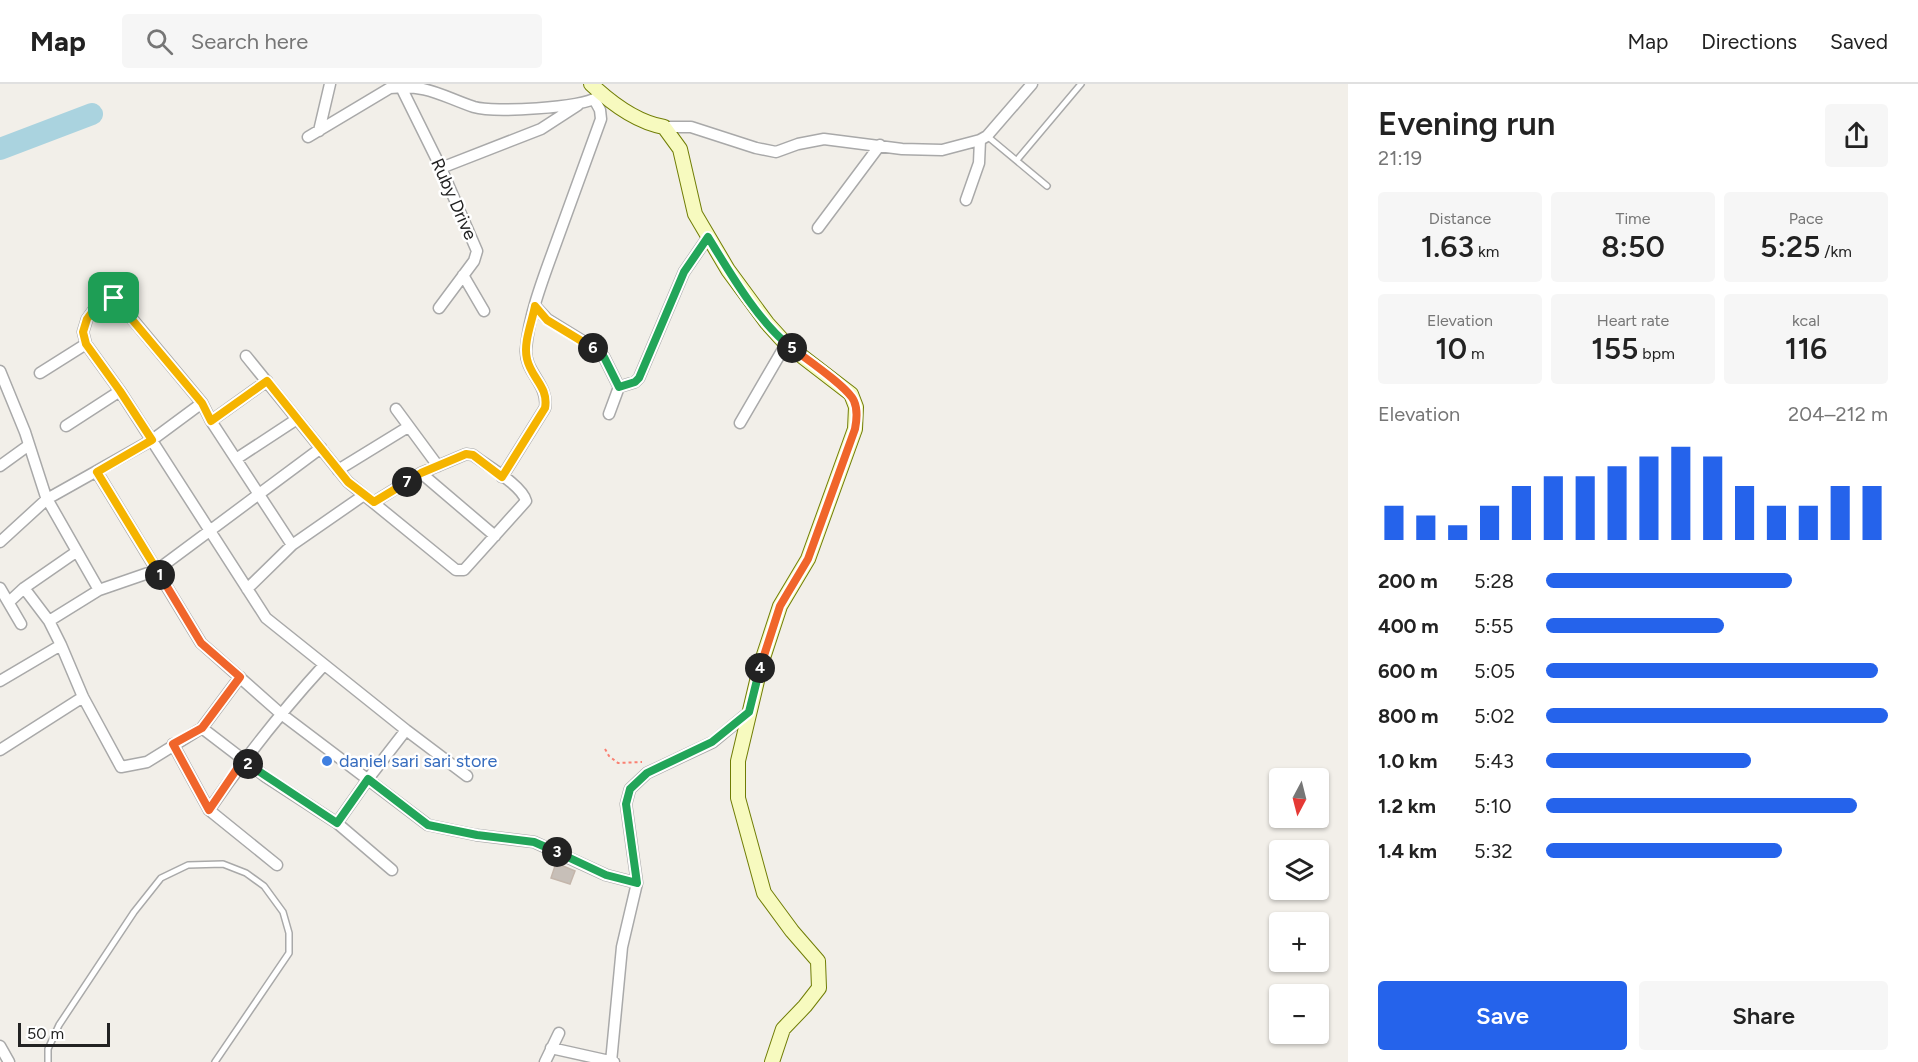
<!DOCTYPE html>
<meta charset="utf-8">
<style>
body{margin:0;font-family:Figtree,sans-serif;background:#f6f6f6;color:#222;height:100vh;display:flex;flex-direction:column;font-size:22px;white-space:nowrap}
*{box-sizing:border-box;margin:0}
p{font-size:20px;color:#767676}
.icon{flex:none;width:33px;height:33px;fill:none;stroke:currentColor;stroke-width:2;stroke-linecap:round;stroke-linejoin:round}
.map{position:relative;flex:1;overflow:hidden}
.side{display:flex;flex-direction:column;background:#fff;width:570px}
.side>*{flex:none}
.needle{width:39px;rotate:187deg}
.fabs{position:absolute;left:1269px;top:684px;display:grid;gap:12px}
.fabs a{display:grid;place-items:center;width:60px;height:60px;border-radius:6px;background:#fff;box-shadow:0 2px 4px #0004;font-size:30px}
.scale{position:absolute;left:18px;bottom:15px;width:92px;box-sizing:border-box;padding-left:6px;border:3px solid #222;border-top:0;font-size:16px;line-height:21px;white-space:nowrap;color:#222;-webkit-text-stroke:4px #fff;paint-order:stroke}
.pin{position:absolute;display:grid;place-items:center;width:51px;height:51px;color:#fff;margin:-26px;border-radius:12px;box-shadow:0 3px 9px #0006}
.km{position:absolute;width:30px;height:30px;margin:-15px;border-radius:50%;background:#222;color:#fff;font-size:16px;line-height:30px;text-align:center}
.round{display:grid;place-items:center;flex:none;width:63px;height:63px;border-radius:6px;background:#f6f6f6}
.headline{display:flex;align-items:center;justify-content:space-between;height:102px;padding:0 30px}
h1{font-size:33px;font-weight:600;line-height:45px}
.figures{display:grid;grid-template-columns:repeat(3,1fr);gap:9px;height:102px;padding:6px 30px}
.figures div{display:grid;align-content:center;border-radius:6px;background:#f6f6f6;text-align:center}
.figures b{font-size:30px;font-weight:600}
.figures small{font-size:16px;font-weight:400}
.figures p{font-size:16px}
.chart{height:168px;padding:12px 30px}
.chart p{display:flex;justify-content:space-between}
.chart svg{width:100%;height:108px;margin-top:6px;stroke:#2563eb;stroke-width:6}
.cta{display:flex;gap:12px;margin-top:auto;padding:12px 30px}
.cta a{flex:1;height:69px;border-radius:6px;background:#2563eb;color:#fff;font-size:24px;font-weight:600;line-height:69px;text-align:center}
.cta a+a{background:#f6f6f6;color:#222}
ul{padding:0 30px;list-style:none;font-size:20px}
li{display:grid;grid-template-columns:96px 72px 1fr;align-items:center;height:45px}
li i{height:15px;border-radius:8px;background:#2563eb}
header{display:flex;align-items:center;gap:36px;box-sizing:border-box;height:84px;padding:0 30px;background:#fff;border-bottom:2px solid #e0e0e0}
header strong{font-size:28px}
nav{display:flex;gap:33px;margin-inline-start:auto;font-size:21px}
.search{width:420px;height:54px;background:#f6f6f6;display:flex;align-items:center;gap:15px;box-sizing:border-box;padding:0 21px;border-radius:6px;color:#767676;font-size:22px}
main{display:flex;flex:1;min-height:0}
.map>svg:first-child{display:block}
</style>
<header>
<strong>Map</strong>
<div class="search"><svg class="icon" aria-label="search" viewBox="0 0 24 24"><circle cx="10" cy="10" r="6"/><path d="M15 15l6 6"/></svg>Search here</div>
<nav><a>Map</a><a>Directions</a><a>Saved</a></nav>
</header>
<main>
<div class="map">
<svg width="1348" height="978" viewBox="0 0 1348 978">
<rect width="100%" height="100%" fill="#f2efe9"/>
<g fill="none" stroke-linecap="round" stroke-linejoin="round">
<path stroke="#aad3df" stroke-width="22" d="M0,65L92,30"/>
</g>
<path fill="#c7bfb8" stroke="#c4b6ab" stroke-width="1.5" d="M556,779L575,787L570,800L551,794Z"/>
<g fill="none" stroke-linecap="round" stroke-linejoin="round">
<defs>
<path id="lane" d="M987,52L1047,102
M1017,76L1081,0
M48,978V965L59,941L134,828L161,794L188,781L223,780L246,789L264,802L283,828L289,849V869L215,978"/>
<path id="street" d="M400,1L441,84L477,167L474,177L439,224
M664,43H691L756,64L776,68L798,60L824,55L902,65L942,66L980,56L987,52L1032,0
M319,47L330,0
M308,53L390,4C428,0 441,12 474,23C494,29 580,24 598,13
M441,84L541,45L578,21
M966,116L979,79L980,56
M818,144L880,61
M463,191L484,227
M99,195L202,319L211,337L292,461
M114,214L106,209L87,235L83,248L86,260L120,307L266,534L406,646L467,692
M535,222L547,235L591,262L604,273L619,303
M246,272L348,398L456,486H464L526,417C522,401 487,382 473,371L466,370L421,389L374,418
M0,287L25,348L46,413L99,506
M40,289L86,260
M396,325L438,382
M609,330L619,303L635,298L639,294L684,188L708,153
M211,337L267,297
M740,339L786,260
M66,342L120,307
M236,375L297,335
M0,382L29,361
M338,386L408,343
M97,388L201,559L280,629L428,741L476,751L534,758L606,791L637,799
M421,389L495,452
M502,393L545,324C549,300 524,288 526,265C529,230 544,192 556,159C571,118 586,76 601,35L600,26L594,15
M0,458L47,415L152,356L202,319
M0,504L21,540
M24,504L49,537L61,561L83,613L121,683L147,678L202,644L240,593
M247,505L292,461L364,411
M9,518L24,504L76,468
M49,537L99,506L157,486L321,364
M0,597L61,561
M202,644L266,693L337,739L392,786
M173,660L209,726L277,781
M0,666L83,613
M209,726C244,675 282,627 324,581
M337,739L368,695L406,646
M0,962L9,978
M551,964L614,978
M545,978L559,949
M611,978L622,863L637,799L626,720L630,705L647,689L713,658L749,628"/>
<path id="secondary" d="M591,0C612,20 636,38 664,43L680,65L695,130L728,186L767,239L786,260L851,310L856,323L855,345L808,475L780,522L761,580L738,677V714L764,809L792,847L818,877L819,904L805,922L783,945L772,978"/>
</defs>
<use href="#lane" stroke="#a9a9a9" stroke-width="8"/>
<use href="#street" stroke="#a9a9a9" stroke-width="13"/>
<use href="#secondary" stroke="#707d05" stroke-width="16"/>
<path stroke="#fa8072" stroke-width="2" stroke-dasharray="3 3" stroke-linecap="butt" d="M605,665L609,672L618,679L642,678"/>
<use href="#lane" stroke="#fff" stroke-width="5"/>
<use href="#street" stroke="#fff" stroke-width="10"/>
<use href="#secondary" stroke="#f7fabf" stroke-width="14"/>
</g>
<g fill="none" stroke-linecap="round" stroke-linejoin="round">
<defs>
<path id="split-1" d="M114,214L106,209L87,235L83,248L86,260L120,307L152,356L97,388L160,491"/>
<path id="split-2" d="M160,491L201,559L240,593L202,644L173,660L209,726L243,676L248,680"/>
<path id="split-3" d="M248,680L337,739L368,695L428,741L477,751L534,758L557,768"/>
<path id="split-4" d="M557,768L606,791L637,799L626,720L630,705L647,689L712,658L749,628L760,584"/>
<path id="split-5" d="M760,584L780,522L808,475L855,345C857,335 858,326 854,317C848,303 806,275 792,264"/>
<path id="split-6" d="M593,264L604,273L619,303L635,298L639,294L684,188L708,153C730,189 759,239 792,264"/>
<path id="split-7" d="M407,398L421,389L466,370L473,371L502,393L545,324C549,303 531,294 527,275C523,259 532,238 535,222L547,236L593,264"/>
<path id="split-8" d="M114,214L202,319L211,337L267,297L348,398L374,418L407,398"/>
</defs>
<use href="#split-1" stroke="#fff" stroke-width="12"/>
<use href="#split-2" stroke="#fff" stroke-width="12"/>
<use href="#split-3" stroke="#fff" stroke-width="12"/>
<use href="#split-4" stroke="#fff" stroke-width="12"/>
<use href="#split-5" stroke="#fff" stroke-width="12"/>
<use href="#split-6" stroke="#fff" stroke-width="12"/>
<use href="#split-7" stroke="#fff" stroke-width="12"/>
<use href="#split-8" stroke="#fff" stroke-width="12"/>
<use href="#split-1" stroke="#f5b400" stroke-width="8"/>
<use href="#split-2" stroke="#f0652b" stroke-width="8"/>
<use href="#split-3" stroke="#22a559" stroke-width="8"/>
<use href="#split-4" stroke="#22a559" stroke-width="8"/>
<use href="#split-5" stroke="#f0652b" stroke-width="8"/>
<use href="#split-6" stroke="#22a559" stroke-width="8"/>
<use href="#split-7" stroke="#f5b400" stroke-width="8"/>
<use href="#split-8" stroke="#f5b400" stroke-width="8"/>
</g>
<circle fill="#3f7fe0" stroke="#fff" stroke-width="2" cx="327" cy="677" r="6"/>
<g text-anchor="middle" stroke-width="5" stroke-linejoin="round" paint-order="stroke">
<g font-size="18" fill="#222" stroke="#fff">
<text transform="translate(454 115) rotate(66)" y="6">Ruby Drive</text>
</g>
<g font-size="18" fill="#366cbe" stroke="#fff" text-anchor="start">
<text x="339" y="683">daniel sari sari store</text>
</g>
</g>
</svg>
<div class="fabs">
<a><svg class="needle" viewBox="-14 -14 28 28"><path d="M0-13l5 13h-10z" fill="#e53935"/><path d="M0 13l5-13h-10z" fill="#767676"/></svg></a>
<a><svg class="icon" aria-label="layers" viewBox="0 0 24 24"><path d="M12 4l9 5-9 5-9-5zM3 14l9 5 9-5"/></svg></a>
<a>+</a>
<a>−</a>
</div>
<div class="scale">50 m</div>
<div class="pin" style="left:114px;top:214px;background:#1e9e55"><svg class="icon" aria-label="arrive" viewBox="0 0 24 24"><path d="M6 21V4h12l-3 4 3 4H6"/></svg></div>
<b class="km" style="left:160px;top:491px">1</b>
<b class="km" style="left:248px;top:680px">2</b>
<b class="km" style="left:557px;top:768px">3</b>
<b class="km" style="left:760px;top:584px">4</b>
<b class="km" style="left:792px;top:264px">5</b>
<b class="km" style="left:593px;top:264px">6</b>
<b class="km" style="left:407px;top:398px">7</b>
</div>
<section class="side">
<div class="headline"><div><h1>Evening run</h1><p>21:19</p></div><a class="round"><svg class="icon" aria-label="share" viewBox="0 0 24 24"><path d="M12 15V3M7 8l5-5 5 5M5 13v7h14v-7"/></svg></a></div>
<div class="figures">
<div><p>Distance</p><b>1.63<small> km</small></b></div>
<div><p>Time</p><b>8:50</b></div>
<div><p>Pace</p><b>5:25<small> /km</small></b></div>
</div>
<div class="figures">
<div><p>Elevation</p><b>10<small> m</small></b></div>
<div><p>Heart rate</p><b>155<small> bpm</small></b></div>
<div><p>kcal</p><b>116</b></div>
</div>
<div class="chart"><p><span>Elevation</span>204–212 m</p>
<svg viewBox="0 0 160 44" preserveAspectRatio="none"><path d="M5 44V30M15 44V34M25 44V38M35 44V30M45 44V22M55 44V18M65 44V18M75 44V14M85 44V10M95 44V6M105 44V10M115 44V22M125 44V30M135 44V30M145 44V22M155 44V22"/></svg>
</div>
<ul>
<li><b>200 m</b>5:28<i style="width:72%"></i></li>
<li><b>400 m</b>5:55<i style="width:52%"></i></li>
<li><b>600 m</b>5:05<i style="width:97%"></i></li>
<li><b>800 m</b>5:02<i style="width:100%"></i></li>
<li><b>1.0 km</b>5:43<i style="width:60%"></i></li>
<li><b>1.2 km</b>5:10<i style="width:91%"></i></li>
<li><b>1.4 km</b>5:32<i style="width:69%"></i></li>
</ul>
<div class="cta"><a>Save</a><a>Share</a></div>
</section>
</main>
